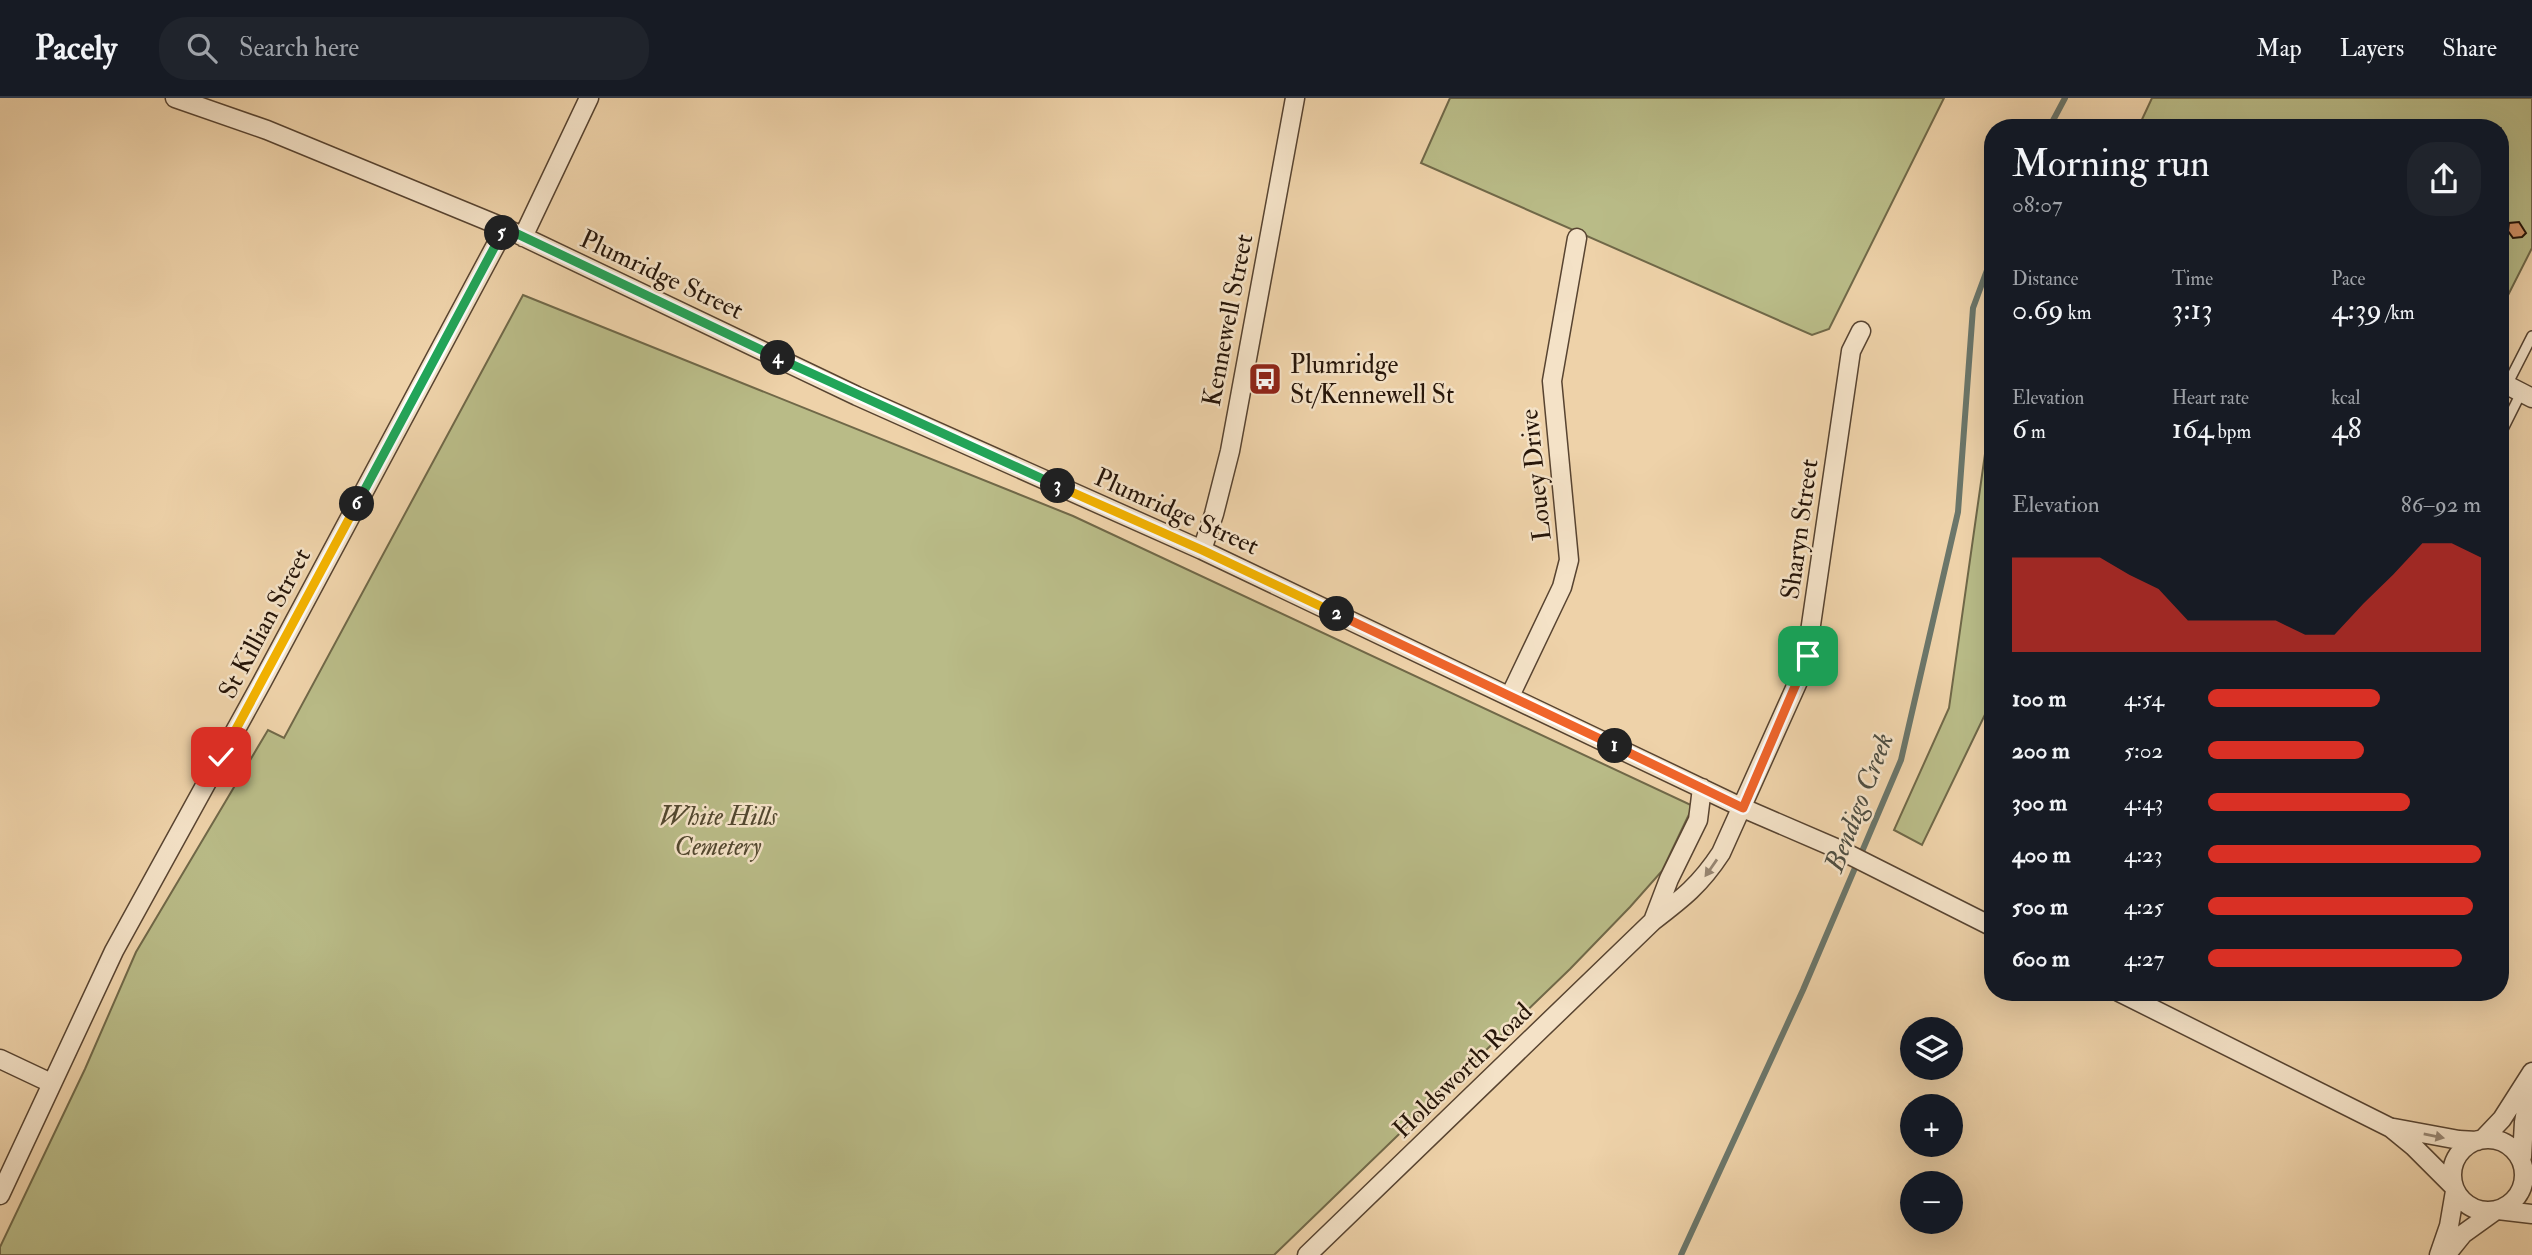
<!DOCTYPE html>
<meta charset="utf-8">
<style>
body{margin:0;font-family:"IM FELL Double Pica",serif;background:#20242c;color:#f1f3f6;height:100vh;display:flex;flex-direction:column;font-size:26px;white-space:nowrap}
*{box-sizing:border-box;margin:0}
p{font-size:23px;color:#9ea1a6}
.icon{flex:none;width:38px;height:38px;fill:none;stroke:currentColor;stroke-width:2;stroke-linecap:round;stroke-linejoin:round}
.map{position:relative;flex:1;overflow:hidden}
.details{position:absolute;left:1984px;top:21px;width:525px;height:882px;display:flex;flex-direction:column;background:#171b24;border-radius:28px;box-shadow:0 7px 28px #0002}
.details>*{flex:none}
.fabs{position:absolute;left:1900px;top:919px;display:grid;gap:14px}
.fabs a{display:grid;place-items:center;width:63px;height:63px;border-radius:50%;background:#171b24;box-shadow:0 7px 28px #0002;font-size:35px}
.pin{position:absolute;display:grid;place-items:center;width:60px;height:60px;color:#fff;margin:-30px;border-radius:14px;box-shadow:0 4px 10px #0006}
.km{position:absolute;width:35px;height:35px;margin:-18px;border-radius:50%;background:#222;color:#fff;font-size:19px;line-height:35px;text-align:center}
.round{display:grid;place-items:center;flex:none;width:74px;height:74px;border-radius:28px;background:#20242c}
.overview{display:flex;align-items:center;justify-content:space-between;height:119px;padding:0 28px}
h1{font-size:38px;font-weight:600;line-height:52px}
.stats{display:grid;grid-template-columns:repeat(3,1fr);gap:10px;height:119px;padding:7px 28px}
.stats div{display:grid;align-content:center}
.stats b{font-size:30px;font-weight:600}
.stats small{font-size:19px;font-weight:400}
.stats p{font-size:19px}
.chart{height:196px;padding:14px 28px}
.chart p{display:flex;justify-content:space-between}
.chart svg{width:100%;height:126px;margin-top:7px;fill:#d93025;opacity:.7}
ul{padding:0 28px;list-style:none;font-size:23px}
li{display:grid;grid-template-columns:112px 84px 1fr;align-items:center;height:52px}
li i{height:18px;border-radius:9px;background:#d93025}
header{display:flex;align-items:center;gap:42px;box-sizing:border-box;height:98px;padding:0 35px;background:#171b24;border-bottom:2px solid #363941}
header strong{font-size:33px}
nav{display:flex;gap:38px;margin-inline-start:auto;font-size:24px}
.search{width:490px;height:63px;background:#20242c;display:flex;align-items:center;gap:18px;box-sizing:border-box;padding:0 24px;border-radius:28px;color:#9ea1a6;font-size:26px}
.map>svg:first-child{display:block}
</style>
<header>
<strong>Pacely</strong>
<div class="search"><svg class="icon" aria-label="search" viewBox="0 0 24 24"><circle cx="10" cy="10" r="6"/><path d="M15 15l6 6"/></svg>Search here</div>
<nav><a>Map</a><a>Layers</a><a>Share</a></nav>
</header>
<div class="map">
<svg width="2532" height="1157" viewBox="0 0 2532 1157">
<rect width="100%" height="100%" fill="#eed2a9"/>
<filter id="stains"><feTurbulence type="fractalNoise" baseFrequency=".00286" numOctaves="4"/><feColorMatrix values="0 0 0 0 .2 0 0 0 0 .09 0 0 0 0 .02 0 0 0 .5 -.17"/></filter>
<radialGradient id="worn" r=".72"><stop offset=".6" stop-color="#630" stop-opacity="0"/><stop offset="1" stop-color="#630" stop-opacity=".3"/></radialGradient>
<path fill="#b9bb87" stroke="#706848" stroke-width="2" d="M1450,0H1944L1829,231L1812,237L1421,65Z
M2152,0H2532V150L2501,211V30H2138Z
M523,197L1073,418L1693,708L1662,773L1630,809L1570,871L1274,1157H0V1149L85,971L136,854L268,632L284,640Z
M1985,356L1993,361V600L1922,747L1894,732L1949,610Z"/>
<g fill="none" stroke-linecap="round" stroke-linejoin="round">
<path stroke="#6b766a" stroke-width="6" d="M2049,30L2065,0
M1681,1157L1803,892L1901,662L1958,414L1973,210L1993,156"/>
</g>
<path fill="#d49366" stroke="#261509" stroke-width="2" d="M2519,124L2526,135L2522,139L2513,140L2508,133L2509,125Z"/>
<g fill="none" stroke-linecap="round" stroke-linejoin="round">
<defs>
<path id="service" d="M2507,287L2532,238
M2501,335L2521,295"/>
<path id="minor" d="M175,0L267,32L505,130L857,298L1202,452L1743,710L1838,751L1993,829
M523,139L589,0
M2501,284L2532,300
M1202,452L1214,416L1230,353L1295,0
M1510,598L1562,489L1569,462L1552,283L1577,140
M1653,823L1669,781L1698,722L1702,690
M2119,894L2391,1030L2413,1048L2454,1089
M0,961L51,985
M2394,1030L2459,1042L2477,1043
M2452 1077a36 36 0 1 1 72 0a36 36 0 1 1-72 0Z
M2483,1041L2502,1021L2532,974
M2522,1059L2524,1024L2532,980
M0,1097L114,853L262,584L505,130
M2498,1112L2532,1116
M1307,1157L1653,823C1683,800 1700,787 1721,755L1805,568L1851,253L1861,233
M2439,1157L2449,1128L2455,1093
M2446,1157L2463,1136L2495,1113"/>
</defs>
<use href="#service" stroke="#584431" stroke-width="12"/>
<use href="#minor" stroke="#584431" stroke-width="21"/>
<use href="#service" stroke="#f4e2c7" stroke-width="9"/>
<use href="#minor" stroke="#f4e2c7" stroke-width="18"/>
</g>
<defs><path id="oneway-solid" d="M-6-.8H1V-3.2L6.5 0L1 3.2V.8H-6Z" transform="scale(1.75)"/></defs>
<g fill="#978672">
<use href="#oneway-solid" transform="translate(1711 770) rotate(125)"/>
<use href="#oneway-solid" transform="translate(2434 1038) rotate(11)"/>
</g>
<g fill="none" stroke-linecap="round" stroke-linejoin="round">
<defs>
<path id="split-1" d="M1615,648L1743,710L1808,558"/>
<path id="split-2" d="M1337,516L1615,648"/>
<path id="split-3" d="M1058,388L1202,452L1337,516"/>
<path id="split-4" d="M778,260L1058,388"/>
<path id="split-5" d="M502,135L505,130L778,260"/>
<path id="split-6" d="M357,406L502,135"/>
<path id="split-7" d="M221,659L357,406"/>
</defs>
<use href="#split-1" stroke="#fff" stroke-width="14"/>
<use href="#split-2" stroke="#fff" stroke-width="14"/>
<use href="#split-3" stroke="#fff" stroke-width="14"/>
<use href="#split-4" stroke="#fff" stroke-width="14"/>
<use href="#split-5" stroke="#fff" stroke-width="14"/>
<use href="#split-6" stroke="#fff" stroke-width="14"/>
<use href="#split-7" stroke="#fff" stroke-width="14"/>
<use href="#split-1" stroke="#f0652b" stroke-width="9"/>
<use href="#split-2" stroke="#f0652b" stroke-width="9"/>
<use href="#split-3" stroke="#f5b400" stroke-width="9"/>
<use href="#split-4" stroke="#22a559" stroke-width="9"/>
<use href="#split-5" stroke="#22a559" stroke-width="9"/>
<use href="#split-6" stroke="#22a559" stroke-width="9"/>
<use href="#split-7" stroke="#f5b400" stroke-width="9"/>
</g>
<defs>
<symbol id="bus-square" viewBox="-11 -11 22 22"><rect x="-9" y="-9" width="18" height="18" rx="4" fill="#8f2418" stroke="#f4e2c7"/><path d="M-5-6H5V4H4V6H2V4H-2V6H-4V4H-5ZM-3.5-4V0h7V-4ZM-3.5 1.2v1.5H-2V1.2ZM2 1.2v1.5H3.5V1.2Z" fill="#fff"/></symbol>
</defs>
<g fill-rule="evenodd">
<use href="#bus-square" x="1246" y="262" width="38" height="38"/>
</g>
<g text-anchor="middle" stroke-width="5" stroke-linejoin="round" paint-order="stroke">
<g font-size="26" fill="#261509" stroke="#f4e2c7">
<text transform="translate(662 176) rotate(25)" y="9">Plumridge Street</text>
<text transform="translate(1227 222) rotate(-79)" y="9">Kennewell Street</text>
<text transform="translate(1535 377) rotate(-96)" y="9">Louey Drive</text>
<text transform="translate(1177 413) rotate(24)" y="9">Plumridge Street</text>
<text transform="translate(1799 431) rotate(-82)" y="9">Sharyn Street</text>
<text transform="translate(264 525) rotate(-62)" y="9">St Killian Street</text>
<text transform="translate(1462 972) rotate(-44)" y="9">Holdsworth Road</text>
</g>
<g font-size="26" fill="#261509" stroke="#f4e2c7" text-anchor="start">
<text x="1290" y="275">Plumridge<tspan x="1290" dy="30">St/Kennewell St</tspan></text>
</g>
<g font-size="26" font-style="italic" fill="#52472f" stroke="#f4e2c7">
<text x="718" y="727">White Hills<tspan x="718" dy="30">Cemetery</tspan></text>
</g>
<g font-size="28" font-style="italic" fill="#4e4e42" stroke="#f4e2c7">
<text transform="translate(1858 704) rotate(-69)" y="10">Bendigo Creek</text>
</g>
</g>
<rect width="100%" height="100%" filter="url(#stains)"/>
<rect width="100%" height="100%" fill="url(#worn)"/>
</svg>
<div class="fabs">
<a><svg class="icon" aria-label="layers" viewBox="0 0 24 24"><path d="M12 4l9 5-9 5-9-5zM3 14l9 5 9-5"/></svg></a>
<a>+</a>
<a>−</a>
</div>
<div class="pin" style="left:1808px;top:558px;background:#1e9e55"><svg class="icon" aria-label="arrive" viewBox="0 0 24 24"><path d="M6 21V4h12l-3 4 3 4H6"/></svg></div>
<div class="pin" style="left:221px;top:659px;background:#d93025"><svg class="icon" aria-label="check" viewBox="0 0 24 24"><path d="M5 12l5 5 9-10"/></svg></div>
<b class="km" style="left:1615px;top:648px">1</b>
<b class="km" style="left:1337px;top:516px">2</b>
<b class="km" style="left:1058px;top:388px">3</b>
<b class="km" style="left:778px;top:260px">4</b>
<b class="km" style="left:502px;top:135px">5</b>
<b class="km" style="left:357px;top:406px">6</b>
<section class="details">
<div class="overview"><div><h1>Morning run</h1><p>08:07</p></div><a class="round"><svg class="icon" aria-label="share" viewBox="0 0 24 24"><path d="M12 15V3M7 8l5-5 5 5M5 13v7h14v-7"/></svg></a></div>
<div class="stats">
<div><p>Distance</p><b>0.69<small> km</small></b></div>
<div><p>Time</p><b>3:13</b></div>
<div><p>Pace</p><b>4:39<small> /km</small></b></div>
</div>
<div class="stats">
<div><p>Elevation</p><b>6<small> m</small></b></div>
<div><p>Heart rate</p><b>164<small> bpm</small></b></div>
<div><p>kcal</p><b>48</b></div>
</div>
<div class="chart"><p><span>Elevation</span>86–92 m</p>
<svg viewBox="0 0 160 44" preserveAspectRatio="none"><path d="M0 44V11L10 11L20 11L30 11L40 17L50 22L60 33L70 33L80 33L90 33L100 38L110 38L120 27L130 17L140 6L150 6L160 11V44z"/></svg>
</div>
<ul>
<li><b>100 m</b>4:54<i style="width:63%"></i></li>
<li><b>200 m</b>5:02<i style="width:57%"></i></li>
<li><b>300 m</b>4:43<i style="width:74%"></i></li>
<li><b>400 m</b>4:23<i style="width:100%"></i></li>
<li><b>500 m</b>4:25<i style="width:97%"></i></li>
<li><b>600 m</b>4:27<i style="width:93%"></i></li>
</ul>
</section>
</div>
